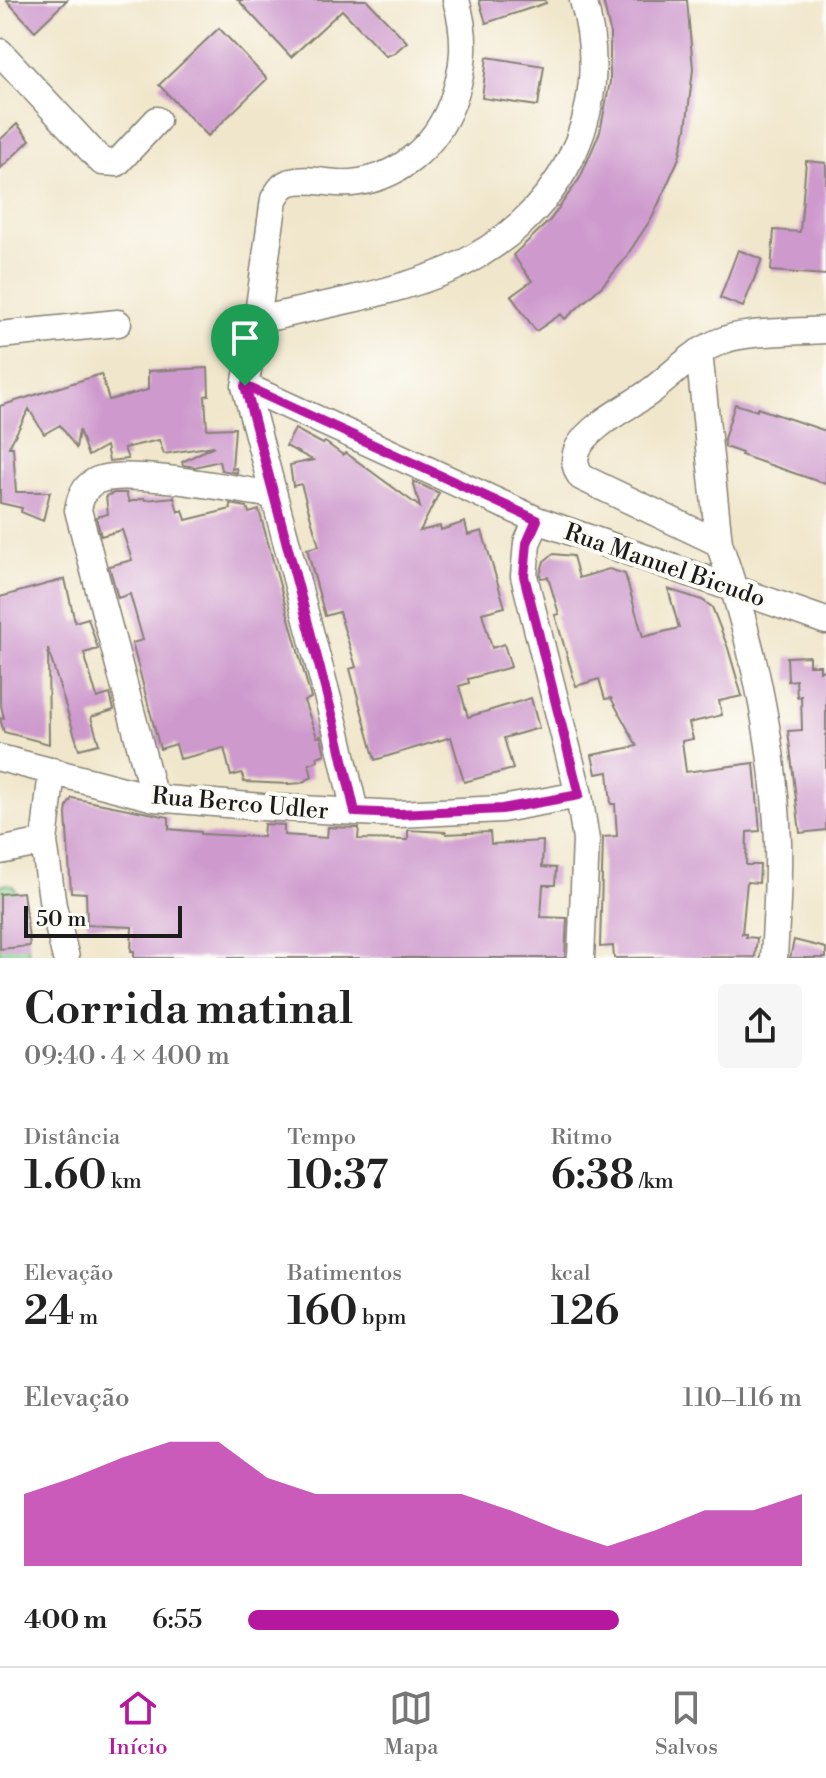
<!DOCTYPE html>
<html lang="pt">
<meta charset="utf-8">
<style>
body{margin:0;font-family:"Libre Bodoni",serif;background:#f6f6f6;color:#222;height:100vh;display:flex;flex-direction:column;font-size:30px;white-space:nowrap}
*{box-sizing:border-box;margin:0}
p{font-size:26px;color:#767676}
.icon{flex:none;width:44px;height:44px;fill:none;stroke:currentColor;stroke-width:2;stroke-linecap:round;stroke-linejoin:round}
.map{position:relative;height:958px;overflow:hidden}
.details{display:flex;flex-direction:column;background:#fff;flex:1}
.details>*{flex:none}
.scale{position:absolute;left:24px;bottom:20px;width:158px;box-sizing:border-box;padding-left:8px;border:4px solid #1c1c1c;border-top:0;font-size:22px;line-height:28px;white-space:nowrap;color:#1c1c1c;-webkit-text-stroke:6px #fdfcf7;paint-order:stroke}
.pin{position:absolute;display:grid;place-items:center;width:68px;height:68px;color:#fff;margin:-82px -34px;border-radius:50% 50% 50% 0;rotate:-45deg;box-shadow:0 0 8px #0007}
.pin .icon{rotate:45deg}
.round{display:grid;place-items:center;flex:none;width:84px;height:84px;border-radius:8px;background:#f6f6f6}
.overview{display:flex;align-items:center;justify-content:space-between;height:136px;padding:0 24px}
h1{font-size:44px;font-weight:600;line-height:60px}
.figures{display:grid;grid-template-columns:repeat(3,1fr);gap:12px;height:136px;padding:8px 24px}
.figures div{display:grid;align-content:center}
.figures b{font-size:40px;font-weight:600}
.figures small{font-size:22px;font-weight:400}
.figures p{font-size:22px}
.chart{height:224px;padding:16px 24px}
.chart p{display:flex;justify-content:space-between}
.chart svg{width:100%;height:144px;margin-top:8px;fill:#b5179e;opacity:.7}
ul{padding:0 24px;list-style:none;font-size:26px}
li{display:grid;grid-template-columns:128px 96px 1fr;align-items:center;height:60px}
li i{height:20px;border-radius:10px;background:#b5179e}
.menu{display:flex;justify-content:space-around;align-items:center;height:112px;border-top:2px solid #e0e0e0;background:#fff;font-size:22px;color:#767676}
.menu a{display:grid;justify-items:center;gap:4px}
.menu .active{color:#b5179e}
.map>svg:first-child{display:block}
</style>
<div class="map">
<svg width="826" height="958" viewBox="0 0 826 958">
<rect width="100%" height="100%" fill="#fdfcf7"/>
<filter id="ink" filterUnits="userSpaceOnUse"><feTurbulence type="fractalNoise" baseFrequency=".0125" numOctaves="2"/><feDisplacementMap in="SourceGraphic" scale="16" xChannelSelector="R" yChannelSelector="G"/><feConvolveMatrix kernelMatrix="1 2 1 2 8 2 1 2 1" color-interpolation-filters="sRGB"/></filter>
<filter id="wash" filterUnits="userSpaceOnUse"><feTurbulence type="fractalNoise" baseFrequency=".006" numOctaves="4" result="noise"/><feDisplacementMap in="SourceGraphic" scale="32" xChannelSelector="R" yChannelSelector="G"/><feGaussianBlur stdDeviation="1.8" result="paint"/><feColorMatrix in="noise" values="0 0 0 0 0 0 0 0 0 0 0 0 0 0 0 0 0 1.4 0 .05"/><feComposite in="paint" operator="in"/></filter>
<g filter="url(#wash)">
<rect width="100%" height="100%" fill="#f0e6cb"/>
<path fill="#8cd895" stroke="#547a58" stroke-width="2" d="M9,884L14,887L17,894L30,958H0V885Z"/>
<g id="blocks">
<path fill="#ce9acd" d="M6,0H67L35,31Z
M238,0H367L407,42L394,53L386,56L342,10L291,57Z
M479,0H545L546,3L486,23Z
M603,0H687L693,69L686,129L679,158L653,216L622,263L602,286L565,319L561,314L536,331L511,296L532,281L513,255L550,220L580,178L600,132L610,82V31Z
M219,28L267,79L208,136L159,85Z
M487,57L544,66L538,106L482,98Z
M17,124L30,140L0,169V140Z
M806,161L826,163V275L771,271L774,230L800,232Z
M738,250L762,259L743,307L720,298Z
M208,368L209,395L205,396L207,429L235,428L232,469L236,468L237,473L221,470L219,461L195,467L183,465L182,462L214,446L164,454L159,440L124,448L128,459L109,461L106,446L88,456L79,430L76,448L60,425L44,434L29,409L9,447H13L16,492H50L43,521L21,512L22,508L0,503V406L101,374L109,400L148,390V371Z
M735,404L757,411V408L826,431V484L741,455L742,453L725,447L724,439Z
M295,429L323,444L325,442L343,455L346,453L420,507L413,481L439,493L420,531L440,526L441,530L465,522L468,535L482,531L505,607L482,613L492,648L504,644L511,667L468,679L469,683L459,686L468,717L531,698L539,728L504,738L513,769L464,782L451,737L375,760L350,669L356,667L339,612L325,616L307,549L319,546L301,484L293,486L290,465L313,460L286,446Z
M114,493H126L129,502L144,498L145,500L174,497L178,512L183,510L186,520L231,509L230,504L247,507L249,513L259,510L311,698L304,701L317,737L321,736L325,754L317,757L318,761L309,764L312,777L301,783L289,784L244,782L242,773L231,776L224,748L180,759L176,744L160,749L132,643L143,640L130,594L118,598L109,566L132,560L122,530L101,536L96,517L108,514L106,496Z
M553,554L573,556L579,578L609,569L625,574L643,637L679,628L668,589L702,600L712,607L728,648L742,696L719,701L722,715L689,723L693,739L682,741L686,772L754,763L760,831L747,832L746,865H760L759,883L747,882L742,934H746V937L757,938L755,957L614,958L613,946L600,947L603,837L617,836L615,804H611L608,772L596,774L592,755L637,746L611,698L605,699L599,679L576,686L555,615L559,614L548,577L541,578L540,575L544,561Z
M65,579L75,622L88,618L98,649L84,653L97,698L110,694L114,710L91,717L99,744L79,749L48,649L49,744L4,732L0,719L4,718L0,702V597Z
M809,656V665H820V671L826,670V830L800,833L788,731L802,730L801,696L797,697L796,680L788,681L787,657Z
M72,798L169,817V829L201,832V834L263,837L264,824L284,825V835L327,838L328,827L359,828L358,839L408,840V830L446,832V834L490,832L491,844L543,841L542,867L556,868L555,885H543L541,917L567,918L565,958H134V951H131L132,927L87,925L86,893L71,892L66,814L67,806Z
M23,892L30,946L0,949V894Z
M794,940L826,948V958H790Z"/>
</g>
</g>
<g filter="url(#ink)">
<use href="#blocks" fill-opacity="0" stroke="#868174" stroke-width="2"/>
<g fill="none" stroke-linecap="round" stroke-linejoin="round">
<defs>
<path id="minor" d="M0,52L102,162L117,163L157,120
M257,321L274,199C278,192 282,184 291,182C310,177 332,185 352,183C400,178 435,146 452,103C465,68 467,36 456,0
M0,335L118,323
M699,352L719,543
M245,386L537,520L826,621
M537,520L527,543L524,576L579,795L586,840L581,958
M0,758L154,798L262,807L399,814L502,809L579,795
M52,771L44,842L53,906L66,958
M154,798L78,510C80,497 85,485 98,480C128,468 238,490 274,495
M355,812L337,733L245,386L257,321C321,304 390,295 451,269C558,221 617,115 583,0
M0,851L44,842
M774,958C776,920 779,880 778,842C774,740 752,639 719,543L581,477C575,468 573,459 578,448C592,423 628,408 651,391C676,372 695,349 727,339C750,331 800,332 826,330"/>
</defs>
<use href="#minor" stroke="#868174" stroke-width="29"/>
<use href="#minor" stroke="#fff" stroke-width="26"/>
</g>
</g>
<g fill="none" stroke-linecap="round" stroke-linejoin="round" filter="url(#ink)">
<defs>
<path id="route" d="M245,386L537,520L527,543L524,576L579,795L502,809L399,814L355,812L337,733Z"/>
</defs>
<use href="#route" stroke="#fff" stroke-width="16"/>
<use href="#route" stroke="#b5179e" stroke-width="10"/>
</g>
<g text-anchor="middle" stroke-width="8" stroke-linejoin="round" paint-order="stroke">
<g font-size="24" fill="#1c1c1c" stroke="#fdfcf7">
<text transform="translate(665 565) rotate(19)" y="8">Rua Manuel Bicudo</text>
<text transform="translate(240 803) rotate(5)" y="8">Rua Berco Udler</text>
</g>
</g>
</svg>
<div class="scale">50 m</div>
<div class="pin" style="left:245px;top:386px;background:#1e9e55"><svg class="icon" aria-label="arrive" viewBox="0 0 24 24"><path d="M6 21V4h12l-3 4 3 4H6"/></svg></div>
</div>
<section class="details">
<div class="overview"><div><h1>Corrida matinal</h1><p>09:40 · 4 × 400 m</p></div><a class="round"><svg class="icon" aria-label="share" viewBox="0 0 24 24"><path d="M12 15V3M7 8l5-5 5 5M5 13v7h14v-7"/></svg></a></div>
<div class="figures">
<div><p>Distância</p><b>1.60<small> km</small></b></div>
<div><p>Tempo</p><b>10:37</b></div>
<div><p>Ritmo</p><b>6:38<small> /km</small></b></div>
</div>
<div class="figures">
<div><p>Elevação</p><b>24<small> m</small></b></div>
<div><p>Batimentos</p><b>160<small> bpm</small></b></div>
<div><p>kcal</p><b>126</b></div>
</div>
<div class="chart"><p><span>Elevação</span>110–116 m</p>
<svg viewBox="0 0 160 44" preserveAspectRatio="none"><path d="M0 44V22L10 17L20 11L30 6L40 6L50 17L60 22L70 22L80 22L90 22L100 27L110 33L120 38L130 33L140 27L150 27L160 22V44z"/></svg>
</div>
<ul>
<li><b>400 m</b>6:55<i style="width:67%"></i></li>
</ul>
</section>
<nav class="menu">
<a class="active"><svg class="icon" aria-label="home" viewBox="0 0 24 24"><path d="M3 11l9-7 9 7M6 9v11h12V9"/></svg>Início</a>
<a><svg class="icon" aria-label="map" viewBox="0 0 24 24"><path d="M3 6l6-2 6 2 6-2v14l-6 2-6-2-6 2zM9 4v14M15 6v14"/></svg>Mapa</a>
<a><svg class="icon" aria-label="saved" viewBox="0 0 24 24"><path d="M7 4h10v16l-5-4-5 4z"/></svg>Salvos</a>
</nav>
